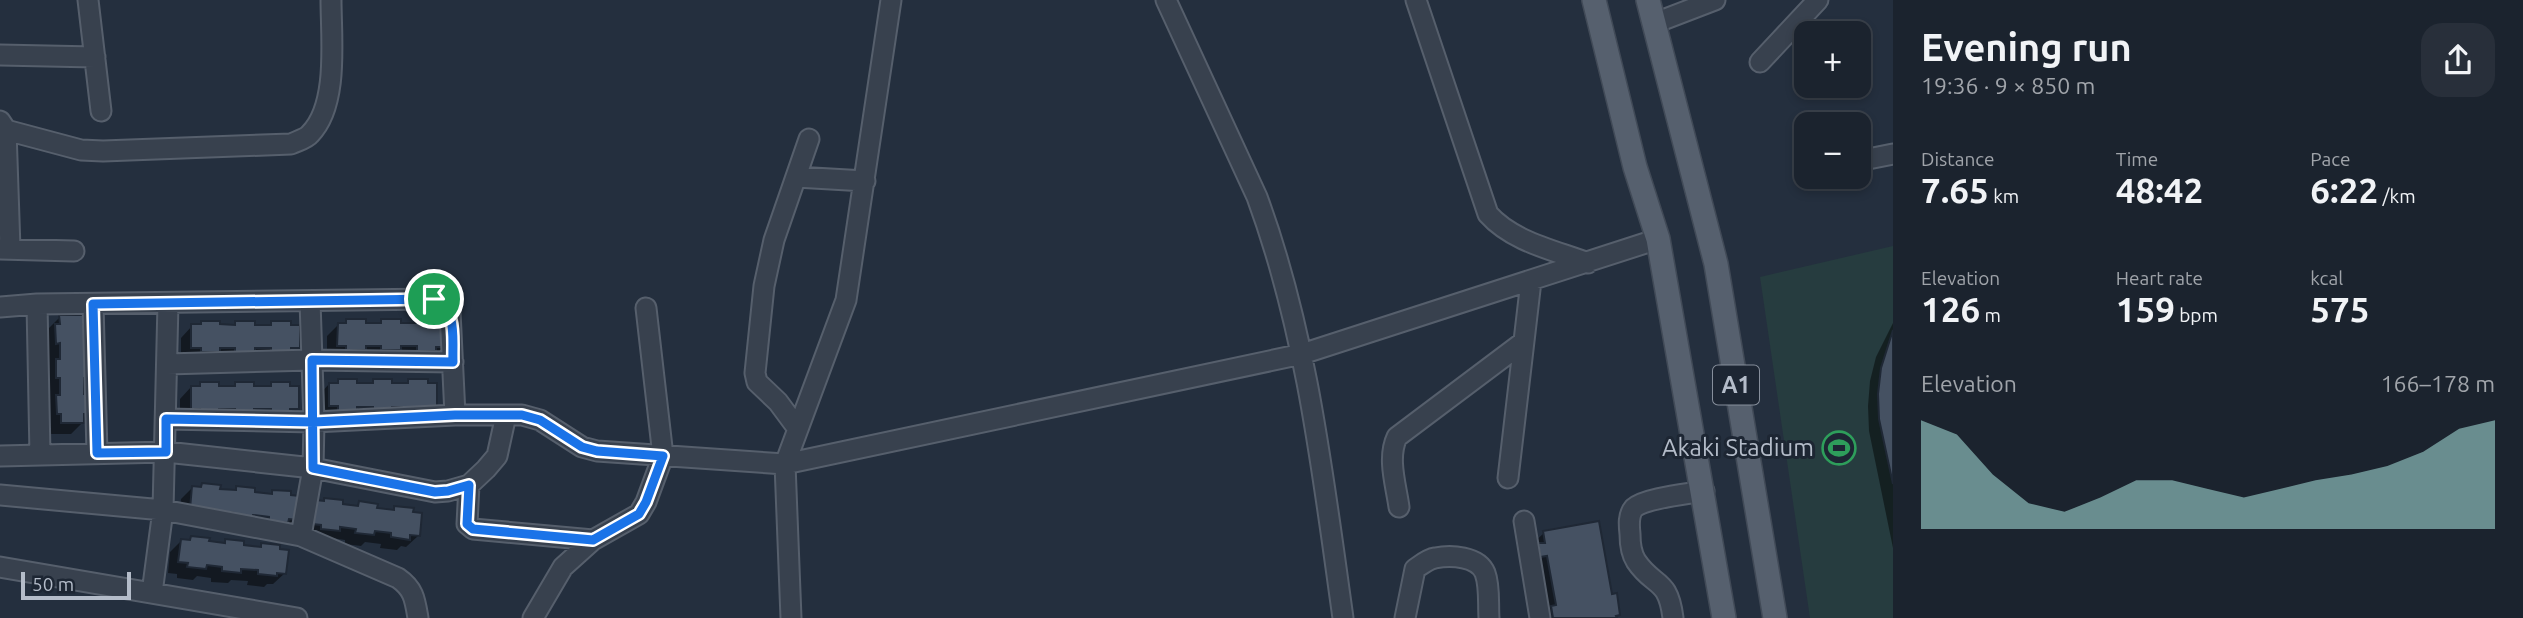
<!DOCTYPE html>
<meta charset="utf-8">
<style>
body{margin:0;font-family:Ubuntu,sans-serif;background:#282f3a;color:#f1f3f6;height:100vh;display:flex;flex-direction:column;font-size:26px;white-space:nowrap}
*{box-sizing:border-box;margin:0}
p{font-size:23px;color:#a0a4aa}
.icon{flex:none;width:38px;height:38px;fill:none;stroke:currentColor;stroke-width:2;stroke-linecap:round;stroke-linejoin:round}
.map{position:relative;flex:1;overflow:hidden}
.panel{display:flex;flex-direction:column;background:#1b232e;width:630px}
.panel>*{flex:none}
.fabs{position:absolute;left:1794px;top:21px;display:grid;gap:14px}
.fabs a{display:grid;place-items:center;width:77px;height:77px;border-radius:14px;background:#1b232e;box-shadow:0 4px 10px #0003,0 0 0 2px #39404a;font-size:35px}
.scale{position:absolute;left:21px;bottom:18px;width:110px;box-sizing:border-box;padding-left:7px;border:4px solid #b4bcc9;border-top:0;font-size:19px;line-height:24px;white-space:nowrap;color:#b4bcc9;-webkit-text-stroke:5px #1d2633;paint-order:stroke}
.pin{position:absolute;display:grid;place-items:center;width:60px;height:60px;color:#fff;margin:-30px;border:4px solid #fff;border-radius:50%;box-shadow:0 2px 7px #0007}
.round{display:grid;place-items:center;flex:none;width:74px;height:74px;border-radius:21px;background:#282f3a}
.summary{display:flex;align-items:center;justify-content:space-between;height:119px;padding:0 28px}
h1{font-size:38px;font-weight:700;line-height:52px}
.stats{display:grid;grid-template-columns:repeat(3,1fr);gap:10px;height:119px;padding:7px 28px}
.stats div{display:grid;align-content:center}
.stats b{font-size:35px;font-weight:700}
.stats small{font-size:19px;font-weight:400}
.stats p{font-size:19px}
.chart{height:196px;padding:14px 28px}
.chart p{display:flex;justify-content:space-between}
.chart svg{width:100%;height:126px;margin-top:7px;fill:#8bbbb9;opacity:.7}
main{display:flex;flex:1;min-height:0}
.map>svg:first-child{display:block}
</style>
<main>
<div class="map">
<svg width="1893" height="618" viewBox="0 0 1893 618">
<rect width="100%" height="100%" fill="#242f3e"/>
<path fill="#263c3f" d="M1893,246V618H1810L1760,277Z"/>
<path fill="#0007" d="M60,317L86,342L82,346L86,377L82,381L86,413L83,417V422L71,434H50V425H46V408L50,404L49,389H46L45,372L49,368V354H45V338L49,333V328Z
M382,320L399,325H414L418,321L444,346L433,357H327V336L338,325H343L347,321L378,325Z
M236,322L253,326H268L272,323L298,348L287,359H181V338L192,326H198L201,323L232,326Z
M1893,323V548L1869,431L1868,406L1870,381L1876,357Z
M338,381L355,385H369L373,381L390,385H405L409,381L435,406L318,417V396L329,384H335Z
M201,384L217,388H231L235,384L252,388H267L271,384L298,409L286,420H180V399L191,387H197Z
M202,485L219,490L233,492L237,488L253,494L269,495L273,492L296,519L285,531L188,525V521L179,520L181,499L193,487L199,488Z
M325,499L356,507L359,503L375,509L392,511L395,508L418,536L406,547L401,546L397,550L380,548L381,544L365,542L361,546L345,544V540L331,538L327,542L301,535Z
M1544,533L1611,596L1618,614L1615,618H1542L1532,544Z
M191,537L222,545L226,541L242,547L258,549L262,545L285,573L273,584H267L264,587L247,585L248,581L231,580L228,583L211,582V578L197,576L193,580L177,578V574L168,573L170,552L182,540L188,541Z"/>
<path fill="#455162" stroke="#1f2835" stroke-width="2" d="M59,315H83V324H87V343H84V359H88V378H84V394H88V414H84V423H61V414H57L56,395H60V378H56V359H60V343L56,344L55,324H60Z
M346,319H366V323H381V319H401V323H417V319H436V323H446V347H436V351H417V346H401V350H381V346H366V350H346V346H337L338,323H346Z
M201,321H220V324L235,325V321H255V325H271V321H291V325H300V348H291V352H271V348H255V352H235V348H220V352H201V348H191V324H201Z
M1893,330V484L1879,419L1878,394L1881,368Z
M338,379H357V383H373V379H392V383H408V379H428V383H437V407H428V411H408V407H392V410H373V407H357V411H338V406H329V383H338Z
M200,382H219V386H235V382H254V386H271V382H290V386H299V409H290V414H271V409H254V413H235V409H219V414H200V409H191V386H200Z
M202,483L221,485L220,489L236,490V486L255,488V492L272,494V490L291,491V495L300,496L298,520L289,519L288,523L269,521V517L253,515L252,519L233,517L234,513L190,509L192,486L201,487Z
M324,498L343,500V504L358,506L359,501L378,504L377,508L394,510V506L414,508L413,512L422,513L420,536L410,535V540L391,537V533L375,531L374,535L355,533L356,529L340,527V531L321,529V525L312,524L315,500L324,501Z
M1599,521L1612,594L1617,593L1620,615L1616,616L1617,618H1553L1551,606L1556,605L1547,556L1540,557L1538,543H1545L1543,531Z
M191,536L210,538L209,541L225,543V539L244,541V545L261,547V543L280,545V549L289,550L286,574L277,573V576L258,574V570L241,569V573L222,571V567L207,565L206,569L187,567L188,563L178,562L181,539L190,540Z"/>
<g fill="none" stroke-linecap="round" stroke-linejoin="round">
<defs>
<path id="minor" d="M88,0L101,111
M1166,0L1257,197C1307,333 1323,476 1343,618
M1416,0L1488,214C1513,242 1554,250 1588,263
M1655,23L1715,0
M0,55L95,57
M1760,62L1818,0
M0,121L6,130L10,249
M6,130L81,150L103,151L291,144C297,141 306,139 310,134C339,105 331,38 331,0
M1858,161L1893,154
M796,177L865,181
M0,249L74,251
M37,304L40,455
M93,304L97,453
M0,307L37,304L434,299L443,303L450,311L455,415
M167,364L312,360L453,362
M166,419L314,422L310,301
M798,429L778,402L757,382L755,373L764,286L774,240L809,139
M0,456L166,452L313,468L314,422L455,415H522L540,420L582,447L597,451L785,464L846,300L891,0
M1508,478L1531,281
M469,485L467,524L473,529L593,540
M0,495L163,510L301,536L398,578C414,589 415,600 418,618
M1399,507C1396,485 1387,458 1397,437L1522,343
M1524,521L1540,618
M301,536L313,468L435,492L448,491L469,485L486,469L497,456L506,415
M0,567L297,618
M152,593L163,510L168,303
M533,618L563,567L593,540L639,514L646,502L663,456L646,308
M791,618L785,464L1302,354L1658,239
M1405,618L1415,569C1421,565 1428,559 1435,558C1451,555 1478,556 1485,573C1490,586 1488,604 1489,618
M1673,618C1668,577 1654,588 1636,561C1631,553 1630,543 1630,534C1629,525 1628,515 1634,508C1645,498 1688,494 1704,491"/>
<path id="major" d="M1594,0L1635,167L1658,239L1724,618
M1648,0L1716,264L1775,618"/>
</defs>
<use href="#minor" stroke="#565f6c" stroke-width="23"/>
<use href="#major" stroke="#414a57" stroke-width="26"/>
<use href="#minor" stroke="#38414e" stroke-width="19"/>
<use href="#major" stroke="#56606e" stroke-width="23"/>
</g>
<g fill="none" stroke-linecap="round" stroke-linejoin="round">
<defs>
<path id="route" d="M434,299L93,304L97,453L166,452V419L314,422L455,415H522L540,420L582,447L597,451L663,456L646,502L639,514L593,540L473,529L467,524L469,485L448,491L435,492L313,468L312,360L453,362C452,339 458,310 434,299"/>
</defs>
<use href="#route" stroke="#fff" stroke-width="14"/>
<use href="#route" stroke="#1a73e8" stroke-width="9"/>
</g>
<defs>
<symbol id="stadium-ring" viewBox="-11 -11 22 22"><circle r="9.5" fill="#1d2633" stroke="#2e9e5b" stroke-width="1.5"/><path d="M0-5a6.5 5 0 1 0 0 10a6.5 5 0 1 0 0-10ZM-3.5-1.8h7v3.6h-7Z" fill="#2e9e5b"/></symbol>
</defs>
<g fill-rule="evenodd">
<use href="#stadium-ring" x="1820" y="429" width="38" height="38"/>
</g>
<g text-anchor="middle" stroke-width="6" stroke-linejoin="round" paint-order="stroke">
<rect fill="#1d2633" stroke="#878f9c" stroke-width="2" x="1713" y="365.5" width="46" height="39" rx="5"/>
<g font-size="23" font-weight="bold" fill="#b4bcc9">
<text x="1736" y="393">A1</text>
</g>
<g font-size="24" fill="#b4bcc9" stroke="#1d2633" text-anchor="end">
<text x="1814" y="456">Akaki Stadium</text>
</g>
</g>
</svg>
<div class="fabs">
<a>+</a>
<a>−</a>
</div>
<div class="scale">50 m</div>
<div class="pin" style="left:434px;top:299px;background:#1e9e55"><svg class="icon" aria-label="arrive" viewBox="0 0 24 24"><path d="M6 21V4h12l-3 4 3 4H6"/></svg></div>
</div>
<section class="panel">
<div class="summary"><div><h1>Evening run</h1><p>19:36 · 9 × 850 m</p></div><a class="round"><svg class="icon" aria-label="share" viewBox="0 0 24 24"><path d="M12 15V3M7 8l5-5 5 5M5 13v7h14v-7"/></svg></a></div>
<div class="stats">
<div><p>Distance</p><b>7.65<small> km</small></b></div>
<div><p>Time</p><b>48:42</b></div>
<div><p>Pace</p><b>6:22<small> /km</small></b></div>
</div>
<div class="stats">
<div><p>Elevation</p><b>126<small> m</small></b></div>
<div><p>Heart rate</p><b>159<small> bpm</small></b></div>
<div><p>kcal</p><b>575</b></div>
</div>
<div class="chart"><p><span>Elevation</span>166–178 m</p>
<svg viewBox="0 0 160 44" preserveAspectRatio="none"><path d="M0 44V6L10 11L20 25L30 35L40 38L50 33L60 27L70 27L80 30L90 33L100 30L110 27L120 25L130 22L140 17L150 9L160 6V44z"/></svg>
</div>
</section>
</main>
